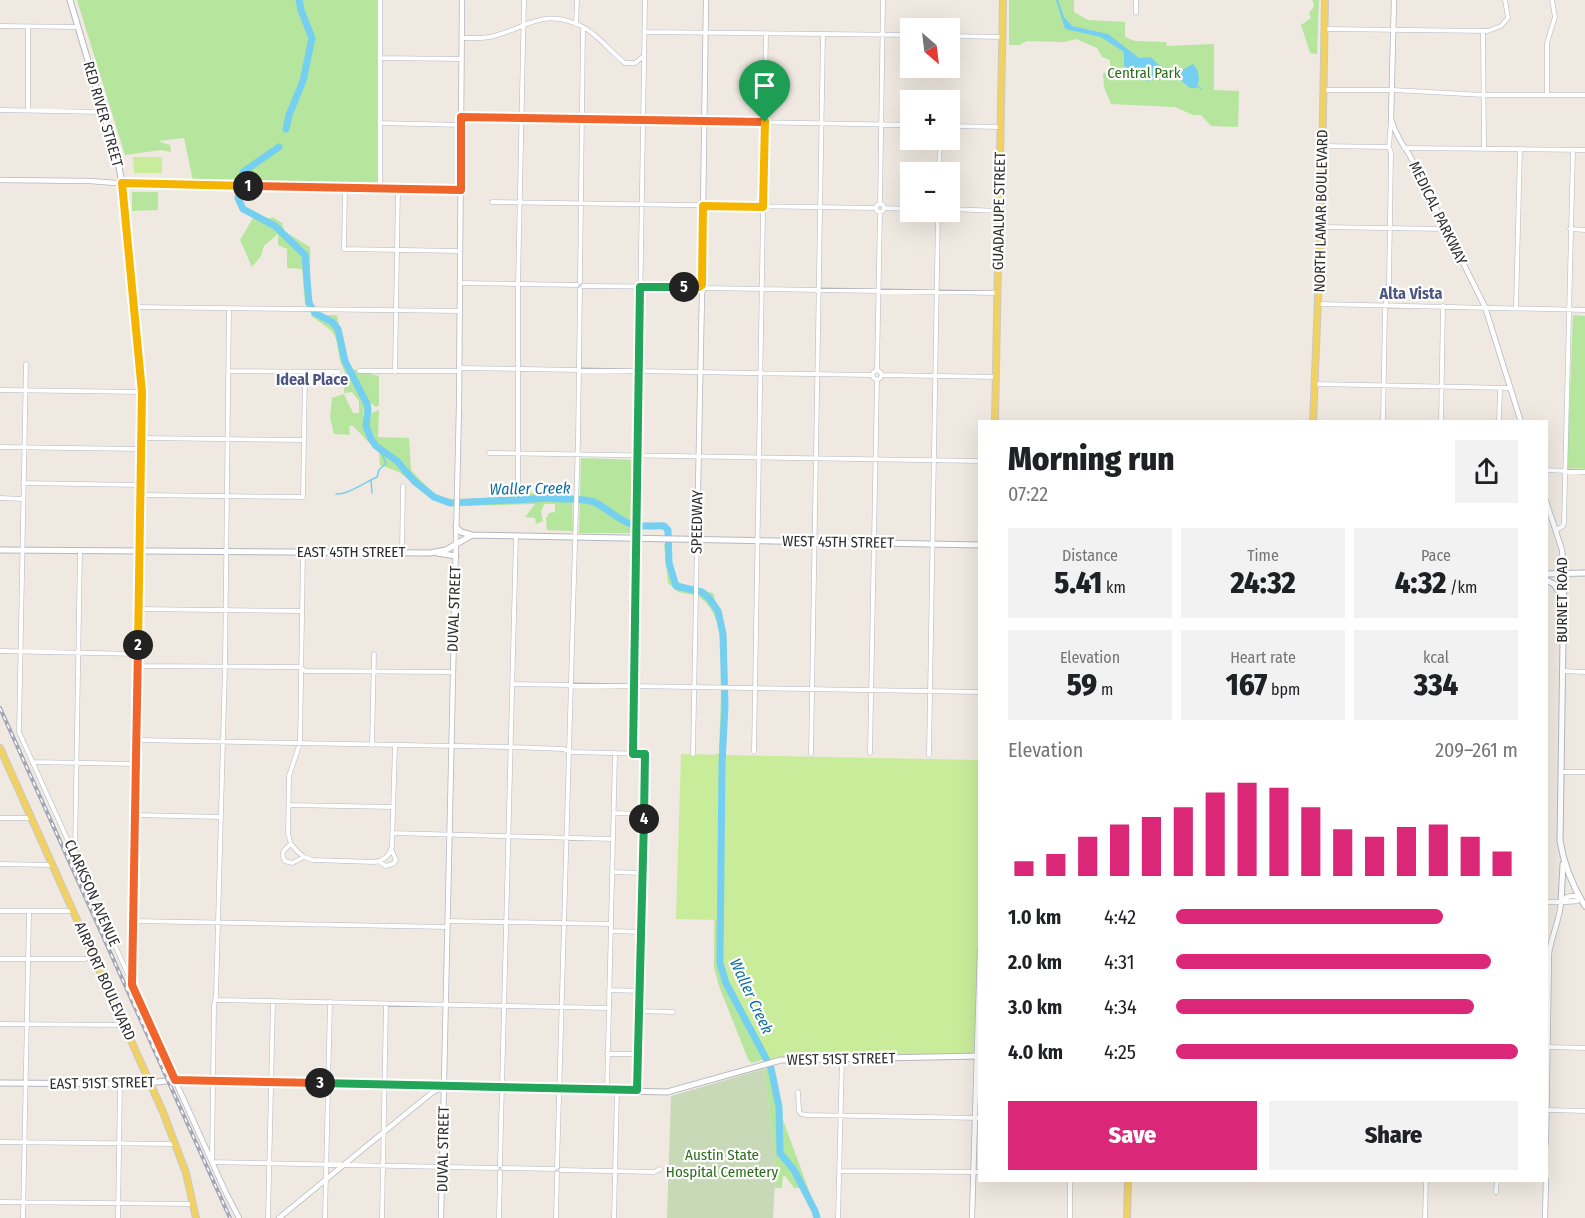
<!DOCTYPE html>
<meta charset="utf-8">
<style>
body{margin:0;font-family:"Fira Sans Condensed",sans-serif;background:#f2f2f2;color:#202124;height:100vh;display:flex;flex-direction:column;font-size:22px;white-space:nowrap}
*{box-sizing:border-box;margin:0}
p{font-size:20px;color:#757577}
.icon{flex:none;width:33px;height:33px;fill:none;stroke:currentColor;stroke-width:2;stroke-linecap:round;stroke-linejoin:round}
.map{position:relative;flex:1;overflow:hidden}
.side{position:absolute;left:978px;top:420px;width:570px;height:762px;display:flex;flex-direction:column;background:#fff;border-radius:0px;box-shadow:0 6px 24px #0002}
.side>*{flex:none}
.needle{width:39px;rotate:152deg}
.buttons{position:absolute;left:900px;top:18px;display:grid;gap:12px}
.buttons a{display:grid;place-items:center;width:60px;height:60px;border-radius:0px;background:#fff;box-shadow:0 6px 24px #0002;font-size:30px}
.pin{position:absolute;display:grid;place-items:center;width:51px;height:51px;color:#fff;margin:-62px -26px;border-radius:50% 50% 50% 0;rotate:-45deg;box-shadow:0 0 6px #0007}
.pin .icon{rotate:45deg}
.km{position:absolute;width:30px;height:30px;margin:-15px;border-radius:50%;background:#222;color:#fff;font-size:16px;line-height:30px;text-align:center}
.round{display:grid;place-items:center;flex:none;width:63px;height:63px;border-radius:0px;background:#f2f2f2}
.summary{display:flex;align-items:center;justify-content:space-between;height:102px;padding:0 30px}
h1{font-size:33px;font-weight:800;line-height:45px}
.figures{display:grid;grid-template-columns:repeat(3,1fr);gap:9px;height:102px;padding:6px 30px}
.figures div{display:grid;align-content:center;border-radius:0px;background:#f2f2f2;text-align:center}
.figures b{font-size:30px;font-weight:800}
.figures small{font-size:16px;font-weight:400}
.figures p{font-size:16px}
.chart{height:168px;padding:12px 30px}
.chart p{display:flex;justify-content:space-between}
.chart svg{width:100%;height:108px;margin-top:6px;stroke:#db2777;stroke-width:6}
.cta{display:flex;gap:12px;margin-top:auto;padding:12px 30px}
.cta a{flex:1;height:69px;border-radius:0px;background:#db2777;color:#fff;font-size:24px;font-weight:800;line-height:69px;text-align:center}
.cta a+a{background:#f2f2f2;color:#202124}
ul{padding:0 30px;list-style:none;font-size:20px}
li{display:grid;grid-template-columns:96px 72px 1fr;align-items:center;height:45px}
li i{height:15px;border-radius:8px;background:#db2777}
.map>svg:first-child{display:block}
</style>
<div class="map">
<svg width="1585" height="1218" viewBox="0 0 1585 1218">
<rect width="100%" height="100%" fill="#efe9e1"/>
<path fill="#b6e59e" d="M77,0H377V186L193,181L184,138L158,141L170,145L171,152L161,150L125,155Z
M1009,0H1074V12L1088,20L1125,22V37L1135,41L1166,42L1167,46L1214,44V90L1239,91L1238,127L1211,126L1201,115H1193L1175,107L1111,104L1104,87L1103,74L1110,67V60L1102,57L1097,48L1076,39L1064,42L1027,41L1019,45H1009Z
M1312,0H1319L1317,54L1310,53L1301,25L1311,18L1309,13L1313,8L1314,3Z
M132,192H158V210L132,211Z
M253,218H274L282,223L284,231L310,247C311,266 308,287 313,304L305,305L302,269L287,268V249L278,245V234L264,246L261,256L252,267L240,240Z
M310,315H337L346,357L352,369L379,376V405L376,407L370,403L365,402L363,416L379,410L378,437L409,438L411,470L436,496L452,499V506L429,496L399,472L380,465L379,453L352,425L349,427L350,435L334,434L330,417L332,398L344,394L353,413H359V401L352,392L344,393L345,373L340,361L336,339L332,331Z
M1573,315L1585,316V469L1567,468Z
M581,458L636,460L634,533H579Z
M513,491L544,494L564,492L566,495L572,494L573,531L547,530L546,519L549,513L555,512V504H544L541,512L543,521L536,524L535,518L525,517L535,504L462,506V499L513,497Z
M664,544H671V560L677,582L694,588V595L678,592L668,583Z
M699,590L713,593L727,641V686H721C720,657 727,616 699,597Z
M721,691H727L725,755L729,771L773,1057L751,1063L748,1059L719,986L714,967L716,754H719Z
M773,1067L783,1120L819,1218H816L814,1210L803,1188H794L785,1176H783L782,1188H775L776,1164L764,1069Z"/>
<path fill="#c8d9b8" d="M764,1069L776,1164L773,1218H667L671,1096Z"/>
<path fill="#c9ec9a" d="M133,157H162V173H134Z
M681,754L979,760L980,951L975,1056L787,1060L764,1065L765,1056L721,972L720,920L676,919Z"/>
<path fill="#75cff0" d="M1056,0H1058L1064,17L1072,26L1108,34L1139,58L1151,57C1158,65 1168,74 1179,71C1184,70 1188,66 1193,64C1199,70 1201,81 1196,88H1190L1177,77L1161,69L1152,80L1147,81L1124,66V52L1101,37L1065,29Z"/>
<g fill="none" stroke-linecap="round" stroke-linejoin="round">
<path stroke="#75cff0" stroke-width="1.5" d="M1197,86L1201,89
M371,480L372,493
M336,494C350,494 363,483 377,477L379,470L386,463L380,449"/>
<path stroke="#75cff0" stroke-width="7" d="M286,129L289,115L303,81L312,38L301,10L299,0
M279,147L243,172L238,198L243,209L275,226L305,255L309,303L315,313L332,322L338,329L345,361L367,404L368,409L366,426L371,439L376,446L397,461L414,481L434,497L450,503L552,498C564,500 583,498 594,502C607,508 618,520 631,524C642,528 653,525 664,526L668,530L669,563L676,586L702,592L709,598L718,611L723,634L725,706L722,763L720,963L726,983L771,1068L779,1107L780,1153L794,1170L815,1211L817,1218"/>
<defs>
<path id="minor" d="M1136,13V0
M576,23L577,0
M0,26L78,27
M28,27V111
M1325,29L1488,31L1501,26L1508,18L1505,0
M644,32L910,35
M1483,32L1484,148
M950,36L1002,37
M462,38C472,38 483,39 494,36C528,27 545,7 583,27C600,36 610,52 625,63H635L644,56
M380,58L461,59
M1324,90H1393L1484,95H1585
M1547,95V43L1555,17L1552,0
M0,110L103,112
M461,117L910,125
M380,123L461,125
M950,126L1000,127
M1322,146L1389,147
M1404,148L1585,150
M939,172L940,140
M345,188L344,249L460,251
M380,188V0
M492,202L876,208
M880,204L883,0
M876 208a4 4 0 1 1 8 0a4 4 0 1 1-8 0Z
M884,208L910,209
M950,209L999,211
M1321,227L1446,229
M1570,229L1585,230
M580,282L583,27
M460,283L577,285
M583,286L699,287
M704,288L997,293
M1319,304L1585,310
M134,307L460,311
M229,308L225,666L216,996L214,1005L212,1162L497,1168
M1516,308L1520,149
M26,364L19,732L131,981
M459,368L872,375
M877,370L880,212
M872.5 375a4.5 4.5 0 1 1 9 0a4.5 4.5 0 1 1-9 0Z
M228,371L339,372
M359,371H459
M395,372L398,189
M882,375L996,377
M1315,384L1510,388
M0,390L142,392
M1383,422L1385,309L1389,284L1391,153L1389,147L1391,120
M1441,422L1443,306
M1499,422L1500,388
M142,438L304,440
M0,447L141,449
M489,453L980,461
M1546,470L1585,472
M23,483L141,485
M518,490V284L524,0
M141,495L303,497L305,372
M0,498L23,499
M1556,530L1563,526L1564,522L1573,150
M303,552L300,743L289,776L288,834L291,844L297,851L304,857L313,860L374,862C384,861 390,855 392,846L395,745
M402,553L403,486
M139,609L301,611
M0,651L138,654V666L300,667L305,671L452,672
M1562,671L1585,672
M513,684L980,692
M137,740L512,747L563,749L573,752L645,754L637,1090
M372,745L374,654
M754,752L766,34
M870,753L877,380
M633,754L645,0
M693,754L697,539
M811,754L823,34
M929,755L938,212
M33,762L136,764
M1561,772H1585
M289,805L393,807
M614,813L644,814
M135,815L221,817
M0,818H31
M392,833L613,839
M291,844C285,849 279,853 285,861L292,863L304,857
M75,853L80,551
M378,861L386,866L393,864L396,860L391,849
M0,864L52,865
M612,872L642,873
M1546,902H1561
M0,911H73
M134,921L447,927
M448,921L611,924
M611,931L641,932
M0,959H85L93,956
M609,990L639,991
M217,1000L609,1008
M639,1011L673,1012
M0,1024L124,1025
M1548,1047L1585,1048
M607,1054H637
M607,1090L615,754
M798,1092L799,1111L801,1114L807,1115L980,1118
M1546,1110L1585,1111
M0,1142L175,1144
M500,1165L516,536
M557,1167L578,439L580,289
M503,1168L554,1169
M561,1170L654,1172L660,1169
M840,1171L980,1172
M1496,1192L1497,1180
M0,1202L193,1204
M23,1218L29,912
M118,1218L120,1084
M268,1218L273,1001
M325,1218L330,1002
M382,1218L386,1004
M499,1218L500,1172
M556,1218L557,1173
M614,1218L617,1091
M838,1218L842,1059
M1070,1218V1180
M1425,1218L1426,1180"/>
<path id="tertiary" d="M1394,0L1391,119C1395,133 1401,143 1409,154L1485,307L1521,422
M0,180L90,181L129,184L461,190
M1546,501L1562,550L1564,573
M697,539L702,293L704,288L702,285L706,0
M138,654L140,552
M138,666L132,985L226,1193L239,1218
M1561,902C1566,896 1573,895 1579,897
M1561,902L1577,901L1579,897
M1546,1143L1549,954C1551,936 1560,920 1561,902
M279,1218L413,1108L433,1092L443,1087
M441,1218L459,405L462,0
M972,1218L980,951
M1545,1218L1546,1180"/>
<path id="secondary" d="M70,0L118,162L123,188L142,392L140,552
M456,527L461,532L472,535
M0,550L430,553L446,550L472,535L980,545
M437,553L456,556
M1564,573L1560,841C1564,866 1572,885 1585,906
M1546,574L1585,573
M1546,580L1554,584L1561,595
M1561,902L1563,864
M0,1083L139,1084L175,1080L214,1081L667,1092L781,1060L980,1056"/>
<path id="primary" d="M995,422L1003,0
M1313,422L1321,227L1325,0
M0,748L163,1112L186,1173L196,1218
M1127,1218L1128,1180"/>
</defs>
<use href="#minor" stroke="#b4b7c1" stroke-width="5"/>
<use href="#tertiary" stroke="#b4b7c1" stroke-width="6"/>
<use href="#secondary" stroke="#b4b7c1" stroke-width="7"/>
<use href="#primary" stroke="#c9c9c9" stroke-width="8"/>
<use href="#minor" stroke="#fff" stroke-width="4"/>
<use href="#tertiary" stroke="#fff" stroke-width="4.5"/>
<use href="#secondary" stroke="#fff" stroke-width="5"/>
<use href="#primary" stroke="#f2d163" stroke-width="6"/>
<defs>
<path id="rail" d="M0,708L230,1218"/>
</defs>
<use href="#rail" stroke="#a3a6b8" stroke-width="4"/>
<use href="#rail" stroke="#fff" stroke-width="1.5" stroke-dasharray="4.5" stroke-linecap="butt"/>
</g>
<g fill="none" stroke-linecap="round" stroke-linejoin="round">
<defs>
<path id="split-1" d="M248,186L461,190V117L765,122"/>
<path id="split-2" d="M138,645L142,392L122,183L248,186"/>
<path id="split-3" d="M138,645L132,985L175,1080L320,1083"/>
<path id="split-4" d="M320,1083L637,1090L644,819"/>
<path id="split-5" d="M644,819L645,754H633L640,287H684"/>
<path id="split-6" d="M684,287H699L702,285L703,206L763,207L765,122"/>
</defs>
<use href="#split-1" stroke="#fff" stroke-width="12"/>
<use href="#split-2" stroke="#fff" stroke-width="12"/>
<use href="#split-3" stroke="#fff" stroke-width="12"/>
<use href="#split-4" stroke="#fff" stroke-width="12"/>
<use href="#split-5" stroke="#fff" stroke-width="12"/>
<use href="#split-6" stroke="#fff" stroke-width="12"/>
<use href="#split-1" stroke="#f0652b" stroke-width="8"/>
<use href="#split-2" stroke="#f5b400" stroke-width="8"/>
<use href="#split-3" stroke="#f0652b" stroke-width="8"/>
<use href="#split-4" stroke="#22a559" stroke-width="8"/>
<use href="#split-5" stroke="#22a559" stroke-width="8"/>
<use href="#split-6" stroke="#f5b400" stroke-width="8"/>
</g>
<g text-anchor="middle" stroke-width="4.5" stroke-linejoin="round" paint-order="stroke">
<g font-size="15" fill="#2c6e1b" stroke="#fff">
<text x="1144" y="78">Central Park</text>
<text x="722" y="1160">Austin State<tspan x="722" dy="17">Hospital Cemetery</tspan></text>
</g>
<g font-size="15" fill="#2e2e2e" stroke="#fff">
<text transform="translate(103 114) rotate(74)" y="5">RED RIVER STREET</text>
<text transform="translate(999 211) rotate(-89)" y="5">GUADALUPE STREET</text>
<text transform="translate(1321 211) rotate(-89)" y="5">NORTH LAMAR BOULEVARD</text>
<text transform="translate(1438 213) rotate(64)" y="5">MEDICAL PARKWAY</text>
<text transform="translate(697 522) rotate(-89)" y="5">SPEEDWAY</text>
<text transform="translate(838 542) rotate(1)" y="5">WEST 45TH STREET</text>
<text x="351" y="557">EAST 45TH STREET</text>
<text transform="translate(1562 600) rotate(-90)" y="5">BURNET ROAD</text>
<text transform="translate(454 609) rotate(-88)" y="5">DUVAL STREET</text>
<text transform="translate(92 893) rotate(66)" y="5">CLARKSON AVENUE</text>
<text transform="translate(105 981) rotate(66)" y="5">AIRPORT BOULEVARD</text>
<text transform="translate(841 1059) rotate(-1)" y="5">WEST 51ST STREET</text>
<text transform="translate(102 1083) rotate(-1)" y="5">EAST 51ST STREET</text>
<text transform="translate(443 1149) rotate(-89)" y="5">DUVAL STREET</text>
</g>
<g font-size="16" font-weight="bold" fill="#4d5680" stroke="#fff">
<text x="1411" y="299">Alta Vista</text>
<text x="312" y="385">Ideal Place</text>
</g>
<g font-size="16" font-style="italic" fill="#0d6fa3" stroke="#fff">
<text transform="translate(530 488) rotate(-1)" y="6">Waller Creek</text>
<text transform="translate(752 996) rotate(65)" y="6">Waller Creek</text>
</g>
</g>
</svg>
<div class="buttons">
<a><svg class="needle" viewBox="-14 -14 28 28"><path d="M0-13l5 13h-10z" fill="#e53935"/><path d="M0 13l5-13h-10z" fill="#757577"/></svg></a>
<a>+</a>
<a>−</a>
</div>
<div class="pin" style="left:765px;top:122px;background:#1e9e55"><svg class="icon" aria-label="arrive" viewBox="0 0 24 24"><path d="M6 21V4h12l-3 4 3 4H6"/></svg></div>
<b class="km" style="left:248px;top:186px">1</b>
<b class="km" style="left:138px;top:645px">2</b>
<b class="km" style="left:320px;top:1083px">3</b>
<b class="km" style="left:644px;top:819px">4</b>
<b class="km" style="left:684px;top:287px">5</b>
<section class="side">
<div class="summary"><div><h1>Morning run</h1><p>07:22</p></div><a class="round"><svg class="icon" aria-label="share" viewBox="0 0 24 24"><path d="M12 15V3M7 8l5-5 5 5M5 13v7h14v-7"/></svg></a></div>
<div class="figures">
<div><p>Distance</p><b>5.41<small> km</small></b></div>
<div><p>Time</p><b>24:32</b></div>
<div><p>Pace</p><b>4:32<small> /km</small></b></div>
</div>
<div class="figures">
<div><p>Elevation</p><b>59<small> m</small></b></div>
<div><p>Heart rate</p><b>167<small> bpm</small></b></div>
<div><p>kcal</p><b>334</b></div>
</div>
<div class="chart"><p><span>Elevation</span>209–261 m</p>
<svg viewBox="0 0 160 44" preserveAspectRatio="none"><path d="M5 44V38M15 44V35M25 44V28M35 44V23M45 44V20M55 44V16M65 44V10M75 44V6M85 44V8M95 44V16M105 44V25M115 44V28M125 44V24M135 44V23M145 44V28M155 44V34"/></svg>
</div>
<ul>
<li><b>1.0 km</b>4:42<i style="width:78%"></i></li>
<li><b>2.0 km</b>4:31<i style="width:92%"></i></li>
<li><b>3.0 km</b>4:34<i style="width:87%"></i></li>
<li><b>4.0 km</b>4:25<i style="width:100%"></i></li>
</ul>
<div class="cta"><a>Save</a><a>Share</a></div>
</section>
</div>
